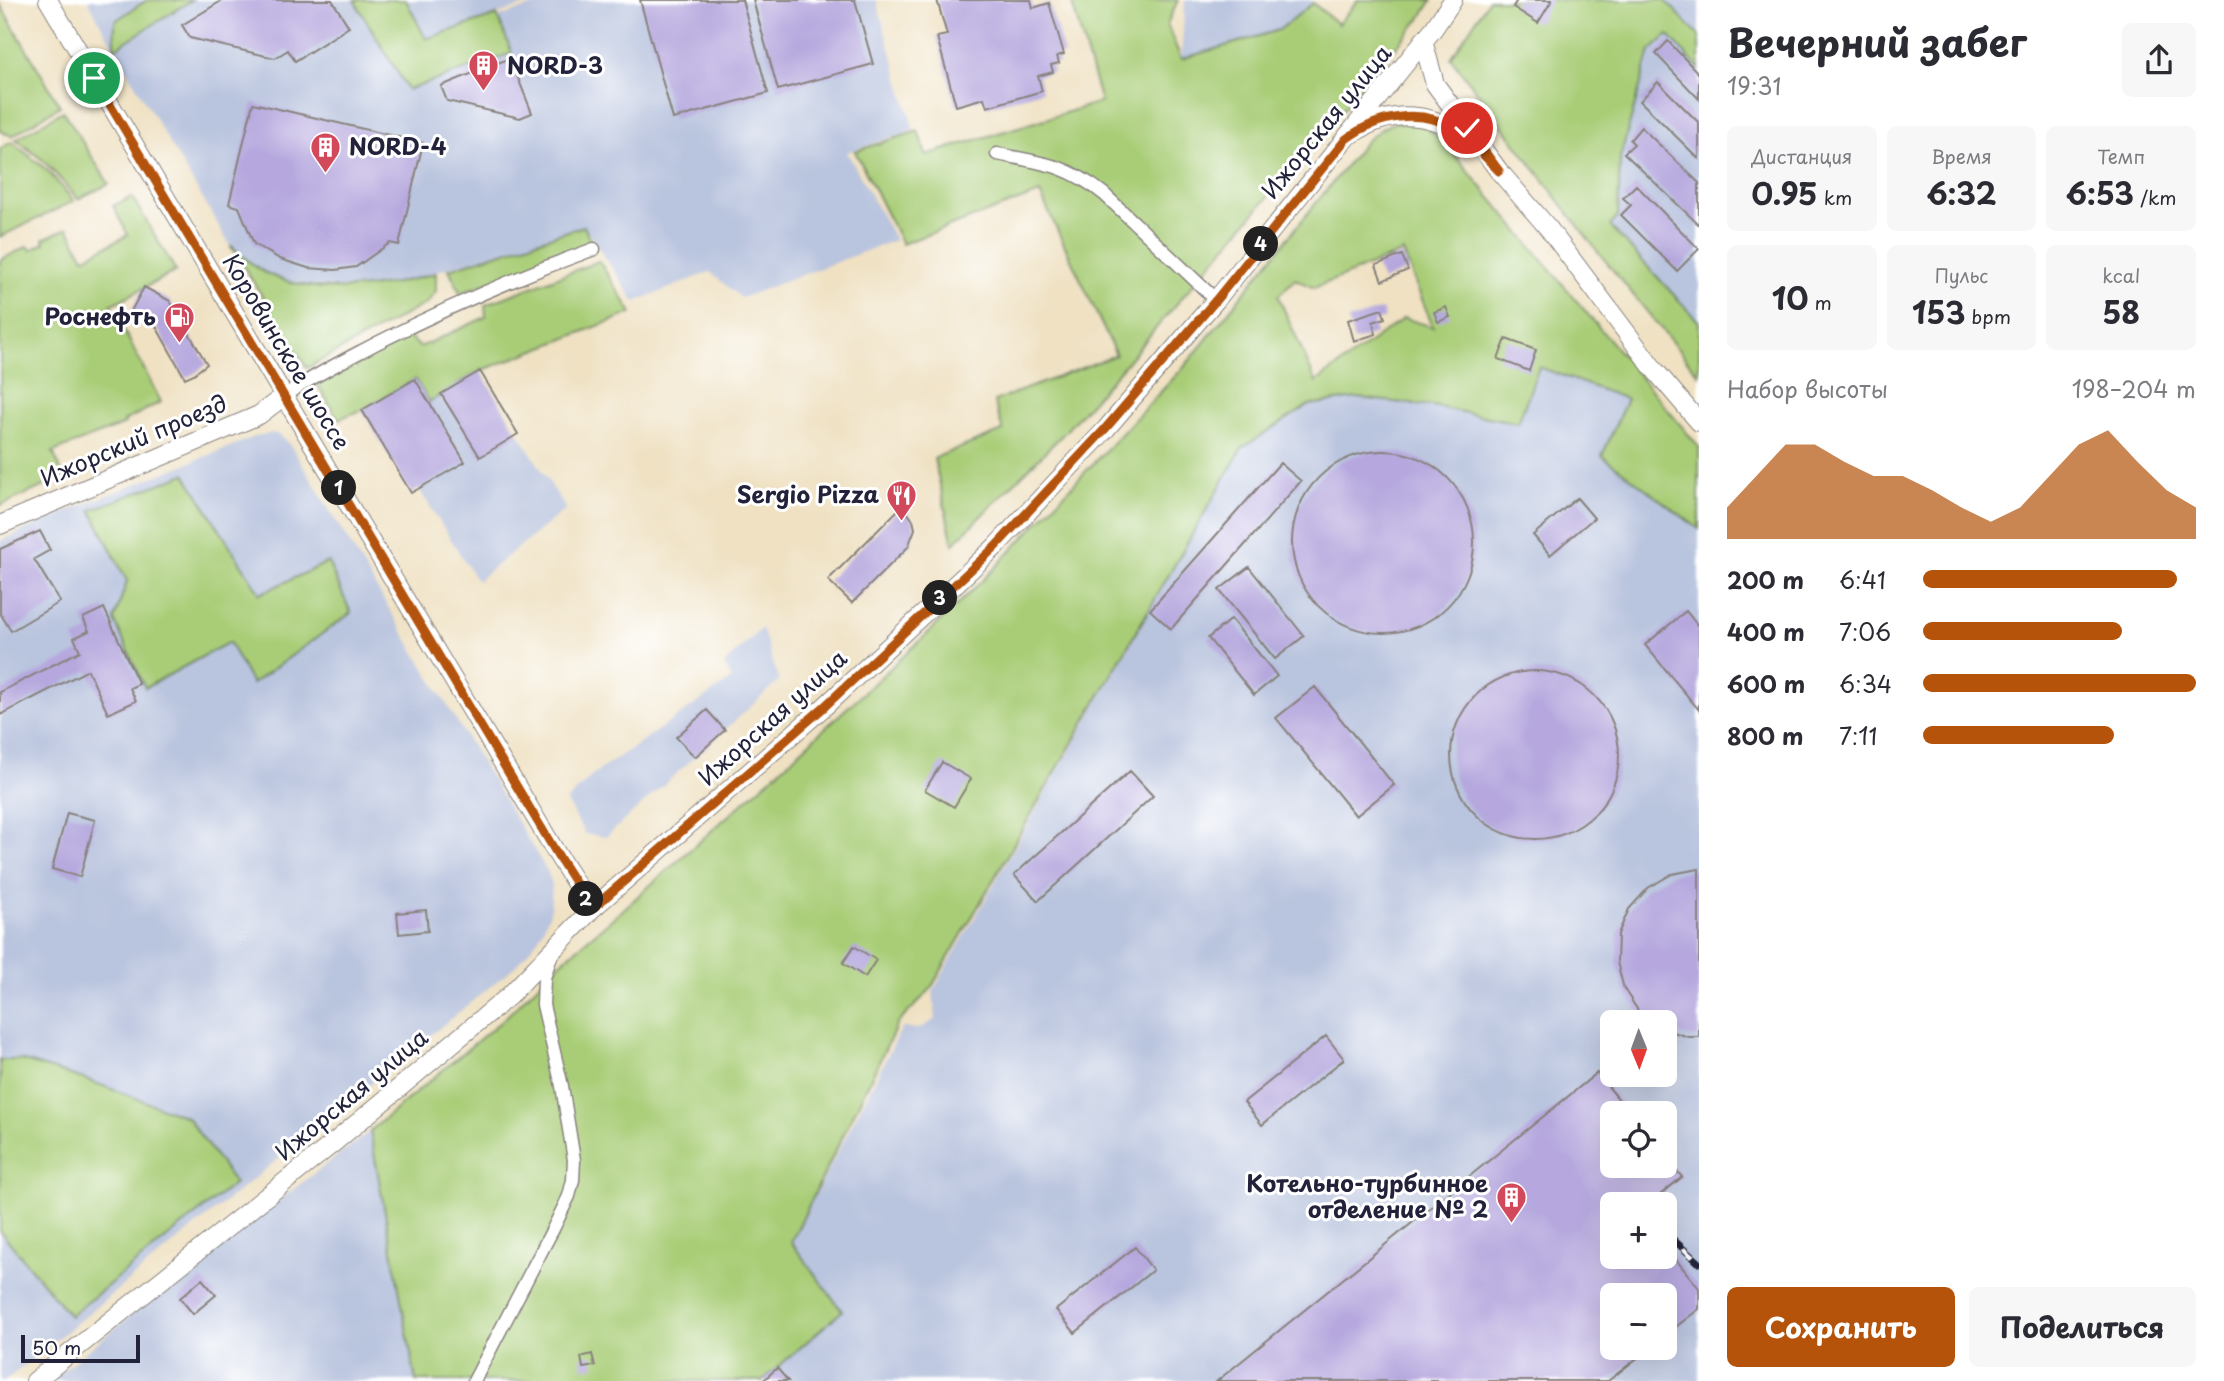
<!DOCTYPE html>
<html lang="ru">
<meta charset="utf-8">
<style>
body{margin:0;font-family:"Playpen Sans",sans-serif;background:#f7f7f7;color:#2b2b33;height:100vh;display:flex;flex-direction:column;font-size:26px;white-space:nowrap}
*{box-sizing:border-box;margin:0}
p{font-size:23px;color:#7c7c81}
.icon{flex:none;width:38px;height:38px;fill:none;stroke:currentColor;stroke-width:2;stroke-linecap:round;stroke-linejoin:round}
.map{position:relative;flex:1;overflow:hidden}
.side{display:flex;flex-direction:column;background:#fff;width:525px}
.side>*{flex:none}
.needle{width:46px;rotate:179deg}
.fabs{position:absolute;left:1600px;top:1010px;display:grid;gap:14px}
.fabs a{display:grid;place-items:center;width:77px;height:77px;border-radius:10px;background:#fff;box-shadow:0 7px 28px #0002;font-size:35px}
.scale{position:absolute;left:21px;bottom:18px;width:119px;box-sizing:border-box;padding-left:7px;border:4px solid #22223b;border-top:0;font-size:19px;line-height:24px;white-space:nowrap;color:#22223b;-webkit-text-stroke:5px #fff;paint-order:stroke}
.pin{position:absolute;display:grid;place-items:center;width:60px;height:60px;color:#fff;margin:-30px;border:4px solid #fff;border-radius:50%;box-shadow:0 2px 7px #0007}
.km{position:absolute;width:35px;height:35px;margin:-18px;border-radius:50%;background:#222;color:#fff;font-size:19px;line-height:35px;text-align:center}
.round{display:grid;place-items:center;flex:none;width:74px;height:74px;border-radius:10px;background:#f7f7f7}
.overview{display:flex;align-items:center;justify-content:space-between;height:119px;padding:0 28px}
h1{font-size:38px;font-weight:700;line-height:52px}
.metrics{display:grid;grid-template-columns:repeat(3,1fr);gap:10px;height:119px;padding:7px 28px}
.metrics div{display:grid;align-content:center;border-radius:10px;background:#f7f7f7;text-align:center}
.metrics b{font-size:30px;font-weight:700}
.metrics small{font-size:19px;font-weight:400}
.metrics p{font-size:19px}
.chart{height:196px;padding:14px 28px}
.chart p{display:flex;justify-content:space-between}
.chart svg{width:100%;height:126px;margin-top:7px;fill:#b45309;opacity:.7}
.button{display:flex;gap:14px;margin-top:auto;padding:14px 28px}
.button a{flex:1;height:80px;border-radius:10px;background:#b45309;color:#fff;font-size:28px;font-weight:700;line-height:80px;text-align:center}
.button a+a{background:#f7f7f7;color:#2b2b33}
ul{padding:0 28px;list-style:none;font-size:23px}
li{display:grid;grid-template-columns:112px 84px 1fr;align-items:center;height:52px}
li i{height:18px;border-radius:9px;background:#b45309}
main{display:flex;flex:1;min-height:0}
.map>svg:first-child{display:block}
</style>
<main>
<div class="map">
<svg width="1699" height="1381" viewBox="0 0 1699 1381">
<rect width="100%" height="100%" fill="#fff"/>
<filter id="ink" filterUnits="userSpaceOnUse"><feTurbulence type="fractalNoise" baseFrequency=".0143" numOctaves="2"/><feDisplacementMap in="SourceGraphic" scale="14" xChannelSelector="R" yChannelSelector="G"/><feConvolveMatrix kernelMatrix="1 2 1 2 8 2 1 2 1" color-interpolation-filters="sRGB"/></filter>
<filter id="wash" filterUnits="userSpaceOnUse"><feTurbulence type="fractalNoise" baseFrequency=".00686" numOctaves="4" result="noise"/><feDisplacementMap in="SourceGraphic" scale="28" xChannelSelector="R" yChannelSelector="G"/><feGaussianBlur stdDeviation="1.57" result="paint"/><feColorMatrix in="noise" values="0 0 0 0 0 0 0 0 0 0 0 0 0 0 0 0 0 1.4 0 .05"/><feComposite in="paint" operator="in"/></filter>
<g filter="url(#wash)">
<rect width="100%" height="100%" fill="#efe1c2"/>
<path fill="#b9c4de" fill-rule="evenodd" d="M88,0H376L391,53L551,0H876L914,130L847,152L895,240L741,298L710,272L635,302L584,226L405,281L355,288L309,285L276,277L262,271L230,245L114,49Z
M406,0H540L426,39Z
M1185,0H1312L1313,3L1279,30L1181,60Z
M1665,0H1699V36Z
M1668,35L1699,69V322L1610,226L1618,217L1620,158L1650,51Z
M1538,366L1628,400L1602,456L1699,529V1381H762L842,1311L791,1242L902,1028L919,1029L936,1019L933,991L1242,448L1309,405L1357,398L1432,406ZM1612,1022H1664V1074H1612ZM1612,1113H1664V1166H1612ZM1612,1204H1664V1256H1612ZM1612,1295H1664V1348H1612Z
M480,371L566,509L477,581L419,489L411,493L362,410L415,379L429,401Z
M273,433L280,435L291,446L547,871L552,884L550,913L538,939L518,964L5,1381H0V541L65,512L257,436Z
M762,628L779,681L606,837L585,834L566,801L594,774L732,679L724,664Z
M370,1131L416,1381H50L173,1281Z"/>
<path fill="#a9cd77" stroke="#667859" stroke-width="2" fill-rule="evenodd" d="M147,0H192L114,49L115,21Z
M354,0H406L426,39L497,15L512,53L408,90Z
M1071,0H1178L1167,24L1181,59L1279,30L1313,3L1338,24L1358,0H1432L1420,19L1121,369L1064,433L953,544L934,458L1003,431L994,401L1116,355L1040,193L902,244L855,151L918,131L926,155L1101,102Z
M1489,0H1665L1699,36V69L1668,35L1650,51L1620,158L1618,217L1610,226L1699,322V375L1598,252L1451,58Z
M0,4L60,106L12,136L0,131Z
M63,111L109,184L78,199L45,162L16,139Z
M1398,122L1424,126L1443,141L1699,447V529L1602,456L1627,399L1539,367L1518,423L1432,406L1357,398L1309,405L1242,448L930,990L898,1023L791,1242L842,1311L762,1381H416L370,1131L506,1017L559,964L627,906L772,777L924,637L993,570L1185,366L1365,142C1375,133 1384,125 1398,122ZM1403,252L1433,327L1404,318L1316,382L1278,296L1295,279L1314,288Z
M12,142L47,170L74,201L0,237V149Z
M132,197L176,271L111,305L161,402L124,421L125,424L53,452L64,477L0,506V260L28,246L31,250L45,243L43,239L68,228L84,258L128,235L113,206Z
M584,226L592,245L460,293L449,269Z
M230,245C241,254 251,265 264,272C316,298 383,289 436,273V291L427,303L307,368Z
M599,261L632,313L480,371L429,402L415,379L362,410L338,419L316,382L408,336L420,347L486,317L485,305Z
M185,474L260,594L328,562L351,613L252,684L229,642L145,688L114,620L127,581L91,510Z
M0,1060H21L87,1080L187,1117L235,1183L70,1316L0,1231Z"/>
<g id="blocks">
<path fill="#b6a8de" d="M223,0H332L349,27L295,61L288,50L275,58L190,38L182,25Z
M640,0H742L768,93L673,119Z
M753,0H855L873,64L778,90Z
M937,0H1031L1033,8L1049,3L1064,54L1057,56L1059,63L1051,65L1053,72L1038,76L1042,91L987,107L984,98L956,106L937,37L947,35Z
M1517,0H1552L1538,23L1513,7Z
M1668,41L1699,74V99L1656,54Z
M510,58L532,113L520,118L447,101L441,86Z
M1658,82L1699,123V159L1640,101Z
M253,103L423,143L399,245L390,243L356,267L335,270L308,268L280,259L254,244L239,207L229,204Z
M1641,127L1699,183V225L1624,153L1634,144L1630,140Z
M1636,185L1699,249L1677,271L1621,215L1631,205L1623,198Z
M1402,255L1408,270L1382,281L1376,265Z
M144,287L170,301L207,364L194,374L185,378L153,321L131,311Z
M1446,307L1450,317L1438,322L1434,312Z
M1382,309L1385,318L1373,322L1376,334L1354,341L1348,320Z
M1506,339L1536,350L1529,371L1498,359Z
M480,371L518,434L480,457L441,394Z
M415,379L465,462L411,493L362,410Z
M1292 542a91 91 0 1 1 182 0a91 91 0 1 1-182 0Z
M1280,463L1301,481L1171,629L1150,610Z
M1577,498L1594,518L1550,555L1533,535Z
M902,506L913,520L915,529L908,547L852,603L828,580Z
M40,531L50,550L34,559L60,602L11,631L0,613V549Z
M1249,567L1304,636L1275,659L1219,590Z
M104,608L139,684L130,688L136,701L108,714L88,670L0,715V692L80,651L74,638L89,631L83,618Z
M1686,611L1699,627V710L1645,645Z
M1231,619L1277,676L1254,695L1208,638Z
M1451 755a84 84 0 1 1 168 0a84 84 0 1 1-168 0Z
M1315,687L1394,785L1356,816L1276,718Z
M707,710L725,730L695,757L676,737Z
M942,762L971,779L954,807L925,790Z
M1130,771L1153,796L1038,901L1014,875Z
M67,813L95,820L80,877L52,869Z
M1699,869V1037H1688L1664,1029V1022H1653L1639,1012L1624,989L1617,962L1618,934L1629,909L1648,888L1672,874Z
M426,910L428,931L399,934L397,913Z
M854,946L876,960L865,977L843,963Z
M1326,1036L1344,1059L1262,1125L1244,1102Z
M1597,1073L1630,1113H1612V1166H1664V1155L1682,1177L1649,1204H1612V1256H1664V1245L1699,1288V1309L1664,1336V1295H1612V1348H1650L1608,1381H1217Z
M1135,1247L1153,1270L1075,1333L1056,1310Z
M202,1279L216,1295L193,1314L180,1298Z
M592,1354L595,1366L583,1368L581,1357Z
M777,1368L788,1381H762L766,1378Z"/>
</g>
</g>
<g filter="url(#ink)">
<use href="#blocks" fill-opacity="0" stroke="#88827e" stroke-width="2"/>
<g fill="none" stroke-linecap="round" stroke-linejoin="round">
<defs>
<path id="street" d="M997,154C1043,163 1066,164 1104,194L1216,300
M284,396C314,375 345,360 377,343C448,307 519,276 594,249
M474,1381L555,1225L569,1196L573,1180L574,1160L562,1086L543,1005L544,978L552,953"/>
<path id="secondary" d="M48,0L557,854L592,909
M1423,41L1435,84L1499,171L1549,229L1653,368L1699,422
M1354,133C1391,108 1436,111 1469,142
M0,525L259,415L284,396
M35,1381L331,1145L509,996L592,909L824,707L995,547L1106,429L1216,300L1434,28L1453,0"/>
</defs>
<use href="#street" stroke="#88827e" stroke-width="15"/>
<use href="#secondary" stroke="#88827e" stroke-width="20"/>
<use href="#street" stroke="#fff" stroke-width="12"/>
<use href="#secondary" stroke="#fff" stroke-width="18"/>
<defs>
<path id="rail" d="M1664,1231L1699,1263"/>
</defs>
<use href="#rail" stroke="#22223b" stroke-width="7"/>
<use href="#rail" stroke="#fff" stroke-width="4.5" stroke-dasharray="13" stroke-linecap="butt"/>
</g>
</g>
<g fill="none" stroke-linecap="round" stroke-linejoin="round" filter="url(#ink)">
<defs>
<path id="route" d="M94,78L557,854L592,909L824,707L995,547L1105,429L1216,300L1346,139C1377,116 1420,107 1455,129C1471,140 1485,157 1499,171L1467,128"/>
</defs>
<use href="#route" stroke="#fff" stroke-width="14"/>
<use href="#route" stroke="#b45309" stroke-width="9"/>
</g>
<defs>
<symbol id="building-pin" viewBox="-11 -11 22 30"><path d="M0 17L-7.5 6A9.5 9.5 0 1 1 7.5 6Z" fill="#d1495b" stroke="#fff"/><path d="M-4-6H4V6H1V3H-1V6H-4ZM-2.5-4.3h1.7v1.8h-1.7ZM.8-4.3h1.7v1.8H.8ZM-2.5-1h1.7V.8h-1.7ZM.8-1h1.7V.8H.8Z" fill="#fff"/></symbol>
<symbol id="fuel-pin" viewBox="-11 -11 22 30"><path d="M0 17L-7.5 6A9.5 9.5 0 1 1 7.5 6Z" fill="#d1495b" stroke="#fff"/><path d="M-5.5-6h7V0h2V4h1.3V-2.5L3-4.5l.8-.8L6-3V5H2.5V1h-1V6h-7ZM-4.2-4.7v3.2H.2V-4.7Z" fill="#fff"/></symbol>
<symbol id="restaurant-pin" viewBox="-11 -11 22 30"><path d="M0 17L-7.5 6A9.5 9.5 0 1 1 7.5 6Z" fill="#d1495b" stroke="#fff"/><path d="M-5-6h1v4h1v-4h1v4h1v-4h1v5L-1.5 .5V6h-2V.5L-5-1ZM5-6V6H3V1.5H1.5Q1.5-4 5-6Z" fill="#fff"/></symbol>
</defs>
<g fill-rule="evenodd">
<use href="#building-pin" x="466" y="48" width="35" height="47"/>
<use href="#building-pin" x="308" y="130" width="35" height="47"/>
<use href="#fuel-pin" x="162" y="300" width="35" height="47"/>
<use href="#restaurant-pin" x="884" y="478" width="35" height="47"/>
<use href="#building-pin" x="1494" y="1180" width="35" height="47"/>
</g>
<g text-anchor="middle" stroke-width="6" stroke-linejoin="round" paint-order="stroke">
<g font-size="23" font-weight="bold" fill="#22223b" stroke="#fff" text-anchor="end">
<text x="507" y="74" text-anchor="start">NORD-3</text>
<text x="349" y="155" text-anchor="start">NORD-4</text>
<text x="156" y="325">Роснефть</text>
<text x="879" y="503">Sergio Pizza</text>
<text x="1488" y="1192">Котельно-турбинное<tspan x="1488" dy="26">отделение № 2</tspan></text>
</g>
<g font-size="23" fill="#22223b" stroke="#fff">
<text transform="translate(1327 122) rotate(-51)" y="8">Ижорская улица</text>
<text transform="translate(286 352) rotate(59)" y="8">Коровинское шоссе</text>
<text transform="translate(134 441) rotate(-23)" y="8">Ижорский проезд</text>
<text transform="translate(773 718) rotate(-42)" y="8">Ижорская улица</text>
<text transform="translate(352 1095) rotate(-40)" y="8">Ижорская улица</text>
</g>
</g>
</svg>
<div class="fabs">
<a><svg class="needle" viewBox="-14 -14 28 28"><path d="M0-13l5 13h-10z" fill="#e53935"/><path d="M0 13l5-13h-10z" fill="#7c7c81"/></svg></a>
<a><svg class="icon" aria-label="locate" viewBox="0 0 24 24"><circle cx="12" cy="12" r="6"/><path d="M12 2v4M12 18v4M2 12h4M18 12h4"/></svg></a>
<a>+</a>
<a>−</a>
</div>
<div class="scale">50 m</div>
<div class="pin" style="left:94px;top:78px;background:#1e9e55"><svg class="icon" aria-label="arrive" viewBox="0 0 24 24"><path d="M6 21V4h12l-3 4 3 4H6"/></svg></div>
<div class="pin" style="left:1467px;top:128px;background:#d93025"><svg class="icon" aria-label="check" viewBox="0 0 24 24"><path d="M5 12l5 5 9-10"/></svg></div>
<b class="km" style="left:339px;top:488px">1</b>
<b class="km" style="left:586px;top:899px">2</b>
<b class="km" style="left:940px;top:598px">3</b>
<b class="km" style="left:1261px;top:244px">4</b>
</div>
<section class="side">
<div class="overview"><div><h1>Вечерний забег</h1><p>19:31</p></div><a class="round"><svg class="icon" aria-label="share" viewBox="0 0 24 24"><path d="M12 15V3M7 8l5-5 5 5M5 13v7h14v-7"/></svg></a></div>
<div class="metrics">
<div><p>Дистанция</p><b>0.95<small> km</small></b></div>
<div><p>Время</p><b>6:32</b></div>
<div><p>Темп</p><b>6:53<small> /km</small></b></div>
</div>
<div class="metrics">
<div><b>10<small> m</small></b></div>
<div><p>Пульс</p><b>153<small> bpm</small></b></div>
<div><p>kcal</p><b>58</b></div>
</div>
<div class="chart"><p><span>Набор высоты</span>198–204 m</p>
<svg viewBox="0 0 160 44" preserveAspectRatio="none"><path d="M0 44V33L10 22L20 11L30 11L40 17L50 22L60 22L70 27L80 33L90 38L100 33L110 22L120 11L130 6L140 17L150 27L160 33V44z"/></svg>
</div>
<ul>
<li><b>200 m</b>6:41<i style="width:93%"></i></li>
<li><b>400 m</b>7:06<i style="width:73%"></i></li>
<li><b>600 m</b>6:34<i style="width:100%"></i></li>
<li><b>800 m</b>7:11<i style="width:70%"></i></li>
</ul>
<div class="button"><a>Сохранить</a><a>Поделиться</a></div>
</section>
</main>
